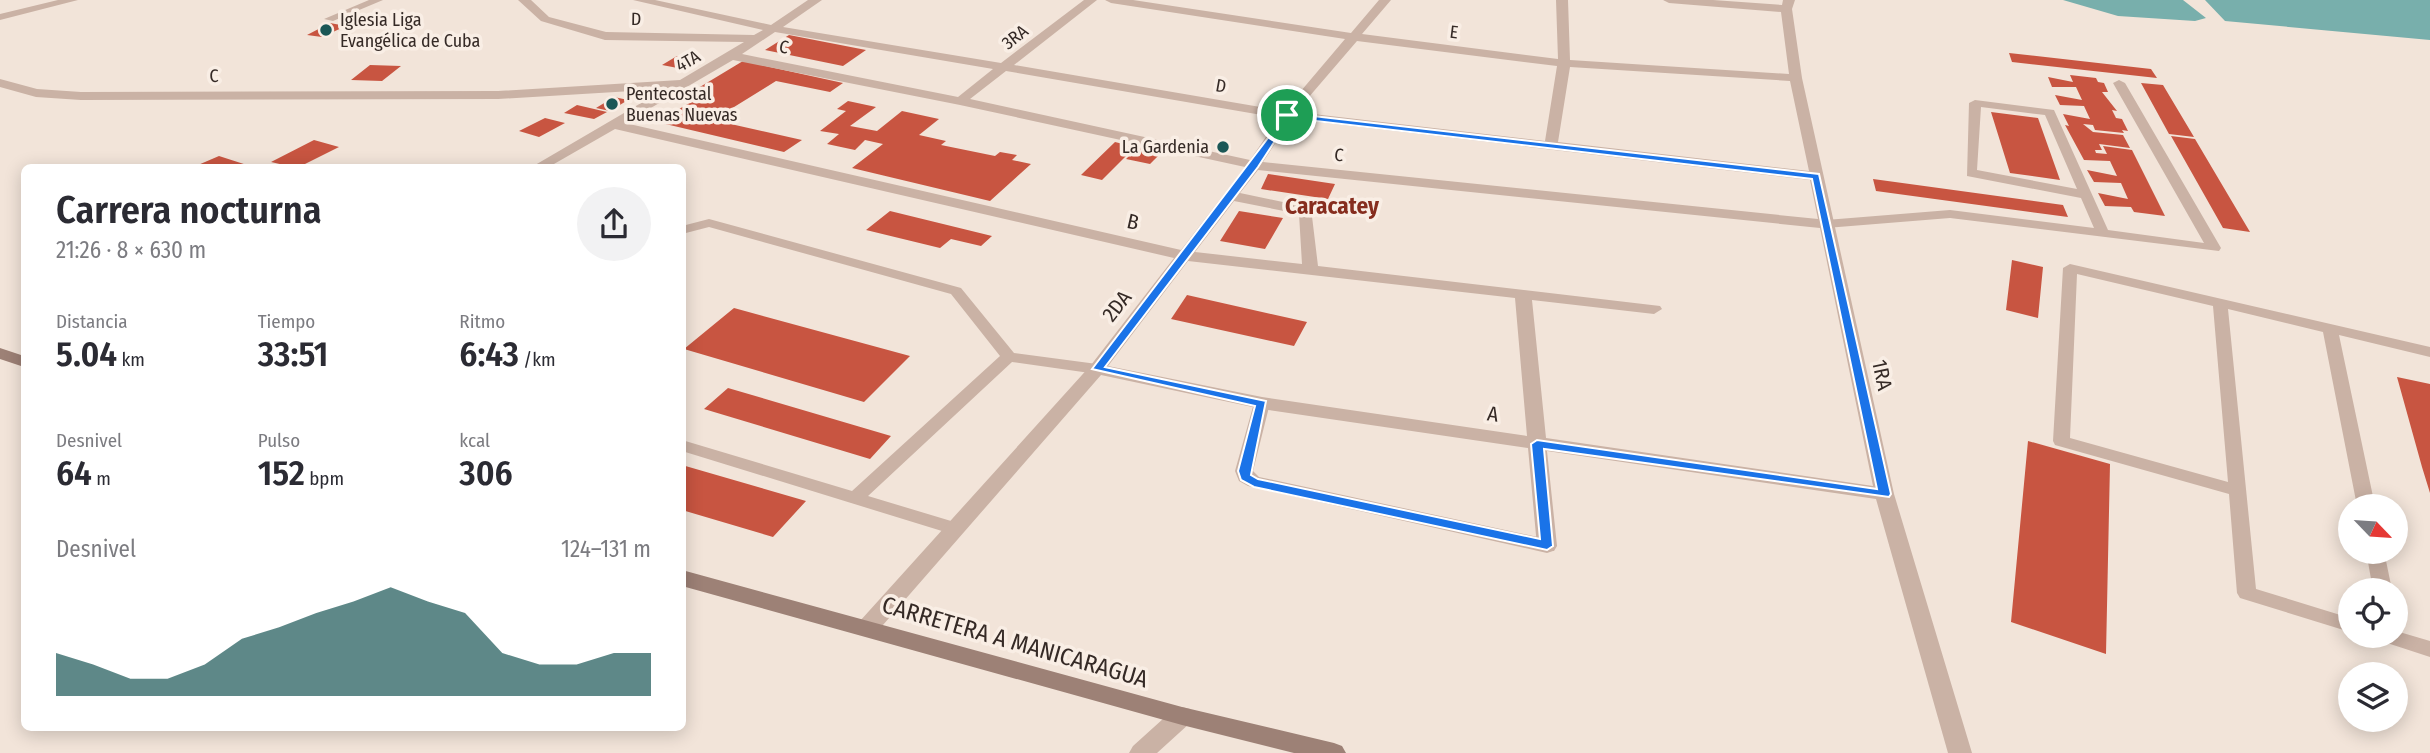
<!DOCTYPE html>
<html lang="es">
<meta charset="utf-8">
<style>
body{margin:0;font-family:"Fira Sans Condensed",sans-serif;background:#f2f2f3;color:#2b2b33;height:100vh;display:flex;flex-direction:column;font-size:26px;white-space:nowrap}
*{box-sizing:border-box;margin:0}
p{font-size:23px;color:#7c7c81}
.icon{flex:none;width:38px;height:38px;fill:none;stroke:currentColor;stroke-width:2;stroke-linecap:round;stroke-linejoin:round}
.map{position:relative;flex:1;overflow:hidden}
.details{position:absolute;left:21px;top:164px;width:665px;height:567px;display:flex;flex-direction:column;background:#fff;border-radius:10px;box-shadow:0 4px 18px #0003}
.details>*{flex:none}
.needle{width:46px;rotate:115deg}
.buttons{position:absolute;left:2338px;top:494px;display:grid;gap:14px}
.buttons a{display:grid;place-items:center;width:70px;height:70px;border-radius:50%;background:#fff;box-shadow:0 4px 18px #0003;font-size:35px}
.pin{position:absolute;display:grid;place-items:center;width:60px;height:60px;color:#fff;margin:-30px;border:4px solid #fff;border-radius:50%;box-shadow:0 2px 7px #0007}
.round{display:grid;place-items:center;flex:none;width:74px;height:74px;border-radius:37px;background:#f2f2f3}
.summary{display:flex;align-items:center;justify-content:space-between;height:119px;padding:0 35px}
h1{font-size:38px;font-weight:600;line-height:52px}
.metrics{display:grid;grid-template-columns:repeat(3,1fr);gap:10px;height:119px;padding:7px 35px}
.metrics div{display:grid;align-content:center}
.metrics b{font-size:35px;font-weight:600}
.metrics small{font-size:19px;font-weight:400}
.metrics p{font-size:19px}
.chart{height:196px;padding:14px 35px}
.chart p{display:flex;justify-content:space-between}
.chart svg{width:100%;height:126px;margin-top:7px;fill:#1b5756;opacity:.7}
.map>svg:first-child{display:block}
</style>
<div class="map">
<svg width="2430" height="753" viewBox="0 0 2430 753">
<rect width="100%" height="100%" fill="#f2e4d9"/>
<path fill="#78afac" d="M2063,0H2183L2206,18L2195,21L2118,16Z
M2205,0H2430V40L2225,21Z"/>
<path fill="#c85541" d="M330,23L346,26L322,37L307,35Z
M789,35L866,50L843,66L765,50Z
M2009,53L2151,69L2157,78L2012,62Z
M677,56L703,60L688,70L662,65Z
M743,61L843,83L830,92L776,81L713,120L802,140L784,152L657,122L691,102L680,99Z
M370,65L401,66L382,81L351,80Z
M2070,75L2096,78L2098,82L2104,83L2108,92H2102L2117,111L2112,110L2116,118L2122,119L2128,131L2122,130L2124,133L2095,130L2093,125L2083,124L2093,132L2123,135L2130,148L2099,144L2102,150H2095L2096,153L2107,154L2103,146L2132,150L2165,216L2134,212L2131,207L2105,206L2098,193L2128,199L2121,183L2094,182L2087,170L2117,176L2110,161L2084,160L2065,125L2069,126L2063,114L2090,119L2084,106L2060,105L2055,95L2082,100L2076,87H2052L2048,77L2073,82Z
M2141,83L2163,85L2194,137L2169,134Z
M614,97L628,100L610,111L596,108Z
M848,101L876,107L850,126L877,131L902,111L939,119L919,135L946,141L941,145L995,156L1000,152L1017,155L1012,160L1031,164L990,201L852,168L883,144L865,140L855,150L827,144L839,134L820,131L846,111L837,109Z
M577,105L607,112L594,119L564,113Z
M1991,112L2038,118L2060,180L2010,173Z
M545,118L565,123L539,137L519,131Z
M2171,136L2195,139L2250,232L2223,228Z
M314,140L339,147L297,168L271,162Z
M1115,142L1135,147L1102,180L1081,175Z
M1138,147L1162,152L1150,164L1126,159Z
M219,156L250,166L191,168Z
M1268,174L1335,184L1328,199L1261,189Z
M1873,179L2063,205L2068,217L1876,191Z
M890,211L992,236L981,246L951,239L940,248L866,230Z
M1239,211L1283,218L1265,249L1220,241Z
M2012,260L2043,267L2038,318L2006,310Z
M1187,295L1307,322L1294,346L1171,319Z
M734,308L910,356L864,402L684,349Z
M2397,377L2430,384V493L2422,467Z
M728,388L891,436L870,459L704,409Z
M2028,441L2110,464L2106,654L2011,622Z
M682,465L806,501L773,537L682,510Z"/>
<g fill="none" stroke-linecap="round" stroke-linejoin="round">
<path fill="#cab2a5" fill-rule="evenodd" d="M369,0H383L333,21L324,19Z
M2119,80L2125,83L2221,248L2219,251L1950,218L1826,228L1819,224L1826,220L1950,210L2094,228L2081,198L1967,176L1969,103L1975,100L2054,110L2108,230L2204,243L2113,83ZM1981,107L2045,115L2077,189L1977,170Z
M709,219L961,288L1014,353L1097,364L1105,369L1097,374L1012,362L868,496L961,524L964,529L961,534L955,535L682,451V440L852,491L1000,356L951,294L709,227L682,234V226Z
M2070,264L2430,347V357L2339,335L2375,506H2357L2323,332L2228,309L2256,589L2350,618V632L2240,598L2237,593L2229,494L2055,445L2053,441L2063,268ZM2077,274L2213,306L2228,482L2070,438Z
M1262,398L1270,403L1253,471L1259,477L1547,539L1553,541L1556,546L1553,551L1547,553L1248,486L1239,481L1235,471L1254,403Z
M2366,551H2384L2392,590H2373Z
M2396,631L2430,641V657L2378,640L2375,635H2396Z"/>
<path fill="#cab2a5" fill-rule="evenodd" d="M58,0H78L0,20V14Z
M518,0H531L549,17L606,32L754,35L763,30L633,0H655L771,25L808,0H822L783,27L1001,63L1084,0H1097L1014,65L1284,111L1345,39L1111,3L1105,0H1133L1351,33L1379,0H1391L1362,34L1558,59L1556,0H1568L1570,60L1789,74L1781,12L1669,3L1663,0H1713L1782,5L1783,0H1795L1792,9L1802,78L1894,494L1972,753H1948L1876,499L1547,451L1557,546L1554,551H1540L1537,546L1528,448L1262,409L1101,375L876,633L868,635L860,633L857,627L860,621L1091,365L1174,258L615,129L547,168H530L665,89L498,99L81,100L36,97L0,87V79L37,89L81,92L498,91L680,80L744,42L605,40L541,21ZM775,32L993,69L958,97L742,54ZM1357,41L1557,66L1545,141L1296,112ZM733,60L960,105L1245,167L1181,250L625,123ZM1570,67L1790,81L1809,171L1558,142ZM1006,71L1279,118L1250,160L970,99ZM1291,119L1810,180L1818,219L1263,162ZM1258,170L1820,228L1873,486L1546,438L1532,300L1654,314L1662,309L1660,306L1318,266L1311,208L1240,193ZM1234,201L1299,214L1302,264L1195,252ZM1188,261L1515,298L1527,436L1262,397L1108,366Z
M1182,707L1190,709L1194,716L1190,723L1157,753H1129L1133,746L1174,709Z"/>
<path fill="#9d8176" fill-rule="evenodd" d="M0,348L24,356V367L0,359Z
M682,570L1182,707L1334,743L1342,746L1346,753H1294L1182,725L682,586Z"/>
</g>
<path fill="#1a73e8" stroke="#fff" stroke-width="2" fill-rule="evenodd" d="M1287,113L1819,174L1891,494L1889,497L1544,449L1553,546L1547,550L1254,487L1241,480L1238,471L1255,406L1092,369ZM1290,118L1812,179L1877,489L1537,440L1531,444L1540,539L1258,479L1251,475L1266,401L1105,367L1258,167Z"/>
<g fill="#1b5756" stroke="#f9eee5" stroke-width="2.5">
<circle cx="326" cy="30" r="7"/>
<circle cx="612" cy="104" r="7"/>
<circle cx="1223" cy="147" r="7"/>
</g>
<g text-anchor="middle" stroke-width="7" stroke-linejoin="round" paint-order="stroke">
<g font-size="18" fill="#352a26" stroke="#f9eee5">
<text transform="translate(636 19) rotate(1)" y="6">D</text>
<text transform="translate(1454 32) rotate(7)" y="6">E</text>
<text transform="translate(1015 37) rotate(-38)" y="6">3RA</text>
<text transform="translate(784 47) rotate(11)" y="6">C</text>
<text transform="translate(688 61) rotate(-30)" y="6">4TA</text>
<text transform="translate(214 76) rotate(-1)" y="6">C</text>
<text transform="translate(1221 86) rotate(10)" y="6">D</text>
<text transform="translate(1339 155) rotate(6)" y="6">C</text>
</g>
<g font-size="18" fill="#352a26" stroke="#f9eee5" text-anchor="start">
<text x="340" y="26">Iglesia Liga<tspan x="340" dy="21">Evangélica de Cuba</tspan></text>
<text x="626" y="100">Pentecostal<tspan x="626" dy="21">Buenas Nuevas</tspan></text>
<text x="1209" y="153" text-anchor="end">La Gardenia</text>
</g>
<g font-size="21" fill="#352a26" stroke="#f9eee5">
<text transform="translate(1133 222) rotate(13)" y="7">B</text>
<text transform="translate(1117 306) rotate(-52)" y="7">2DA</text>
<text transform="translate(1882 375) rotate(78)" y="7">1RA</text>
<text transform="translate(1493 414) rotate(8)" y="7">A</text>
</g>
<g font-size="23" font-weight="bold" fill="#862d1e" stroke="#f9eee5">
<text x="1332" y="214">Caracatey</text>
</g>
<g font-size="24" fill="#352a26" stroke="#f9eee5">
<text transform="translate(1015 642) rotate(16)" y="8">CARRETERA A MANICARAGUA</text>
</g>
</g>
</svg>
<div class="buttons">
<a><svg class="needle" viewBox="-14 -14 28 28"><path d="M0-13l5 13h-10z" fill="#e53935"/><path d="M0 13l5-13h-10z" fill="#7c7c81"/></svg></a>
<a><svg class="icon" aria-label="locate" viewBox="0 0 24 24"><circle cx="12" cy="12" r="6"/><path d="M12 2v4M12 18v4M2 12h4M18 12h4"/></svg></a>
<a><svg class="icon" aria-label="layers" viewBox="0 0 24 24"><path d="M12 4l9 5-9 5-9-5zM3 14l9 5 9-5"/></svg></a>
</div>
<div class="pin" style="left:1287px;top:115px;background:#1e9e55"><svg class="icon" aria-label="arrive" viewBox="0 0 24 24"><path d="M6 21V4h12l-3 4 3 4H6"/></svg></div>
<section class="details">
<div class="summary"><div><h1>Carrera nocturna</h1><p>21:26 · 8 × 630 m</p></div><a class="round"><svg class="icon" aria-label="share" viewBox="0 0 24 24"><path d="M12 15V3M7 8l5-5 5 5M5 13v7h14v-7"/></svg></a></div>
<div class="metrics">
<div><p>Distancia</p><b>5.04<small> km</small></b></div>
<div><p>Tiempo</p><b>33:51</b></div>
<div><p>Ritmo</p><b>6:43<small> /km</small></b></div>
</div>
<div class="metrics">
<div><p>Desnivel</p><b>64<small> m</small></b></div>
<div><p>Pulso</p><b>152<small> bpm</small></b></div>
<div><p>kcal</p><b>306</b></div>
</div>
<div class="chart"><p><span>Desnivel</span>124–131 m</p>
<svg viewBox="0 0 160 44" preserveAspectRatio="none"><path d="M0 44V29L10 33L20 38L30 38L40 33L50 24L60 20L70 15L80 11L90 6L100 11L110 15L120 29L130 33L140 33L150 29L160 29V44z"/></svg>
</div>
</section>
</div>
